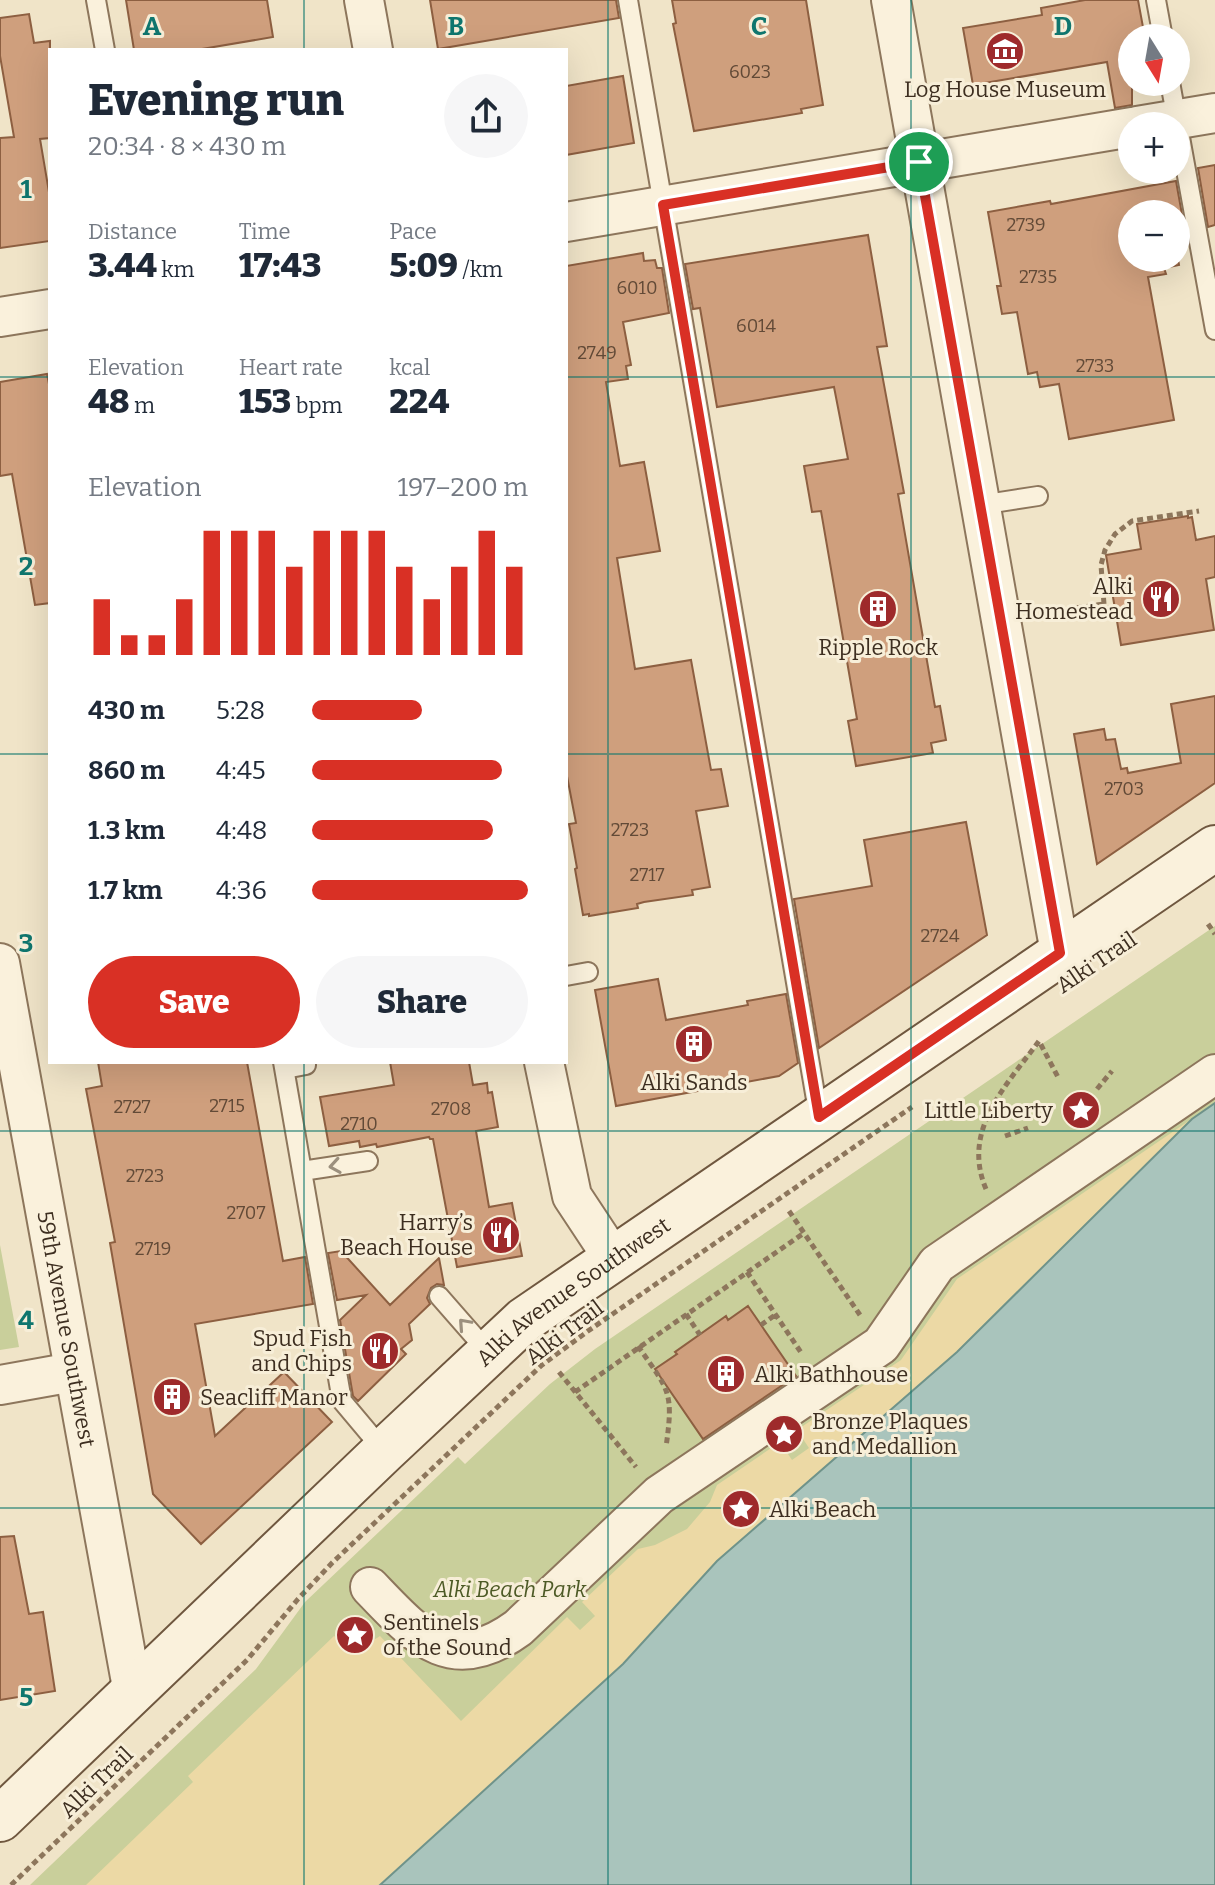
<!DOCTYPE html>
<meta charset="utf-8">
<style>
body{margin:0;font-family:Bitter,serif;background:#f6f6f7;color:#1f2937;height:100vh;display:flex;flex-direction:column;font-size:30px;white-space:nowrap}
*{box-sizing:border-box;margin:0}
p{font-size:26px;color:#747a83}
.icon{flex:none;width:44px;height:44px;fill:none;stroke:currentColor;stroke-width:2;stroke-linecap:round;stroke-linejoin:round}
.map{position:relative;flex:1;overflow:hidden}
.drawer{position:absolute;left:48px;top:48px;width:520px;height:1016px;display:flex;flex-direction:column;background:#fff;border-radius:0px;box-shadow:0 8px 32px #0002}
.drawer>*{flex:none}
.needle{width:52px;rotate:169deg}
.controls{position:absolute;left:1118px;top:24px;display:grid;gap:16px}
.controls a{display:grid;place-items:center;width:72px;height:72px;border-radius:50%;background:#fff;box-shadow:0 8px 32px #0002;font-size:40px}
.pin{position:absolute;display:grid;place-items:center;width:68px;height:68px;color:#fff;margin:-34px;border:4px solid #fff;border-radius:50%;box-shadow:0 2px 8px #0007}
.round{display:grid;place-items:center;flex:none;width:84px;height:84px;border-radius:42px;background:#f6f6f7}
.overview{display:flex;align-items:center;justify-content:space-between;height:136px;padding:0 40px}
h1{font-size:44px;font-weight:800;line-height:60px}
.stats{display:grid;grid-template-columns:repeat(3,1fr);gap:12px;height:136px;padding:8px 40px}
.stats div{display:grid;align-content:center}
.stats b{font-size:34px;font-weight:800}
.stats small{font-size:22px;font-weight:400}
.stats p{font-size:22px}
.chart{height:224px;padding:16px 40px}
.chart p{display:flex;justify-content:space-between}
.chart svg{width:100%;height:144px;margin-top:8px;stroke:#d93025;stroke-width:6}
.primary-button{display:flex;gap:16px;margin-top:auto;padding:16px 40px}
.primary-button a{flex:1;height:92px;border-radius:48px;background:#d93025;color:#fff;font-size:32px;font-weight:800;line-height:92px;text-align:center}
.primary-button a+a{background:#f6f6f7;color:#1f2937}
ul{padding:0 40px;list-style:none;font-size:26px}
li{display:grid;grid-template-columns:128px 96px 1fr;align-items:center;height:60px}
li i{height:20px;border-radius:10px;background:#d93025}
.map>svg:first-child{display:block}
</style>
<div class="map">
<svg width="1215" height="1885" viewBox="0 0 1215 1885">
<rect width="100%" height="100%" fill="#f0e4c8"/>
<path fill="#c9cf9b" d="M1215,926V1103L1192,1119L957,1352L717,1561L623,1664L380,1885H30L256,1669L305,1602L458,1457L465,1464L550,1384L595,1349Z
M0,1245L19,1347L0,1350Z"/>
<path fill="#ecd9a5" d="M1215,1103V1233L717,1561L623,1664L380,1885H86L193,1782L188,1776L334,1636C350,1648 364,1647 380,1636L461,1721L567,1617L580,1630L595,1616L582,1602L638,1549L655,1545L687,1529L710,1502L717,1485L780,1442L792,1460L809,1448L797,1430L901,1360L957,1279Z"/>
<path fill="#a9c4bc" stroke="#6f938a" stroke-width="2" d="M1215,1103V1885H380L623,1664L717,1561L957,1352L1192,1119Z"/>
<path fill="#cf9f7d" stroke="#8d5f41" stroke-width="2" d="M126,0H267L273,37L196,50H134Z
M430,0H616L619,18L438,49Z
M672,0H806L823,105L801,109L802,113L694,131L673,24L676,23Z
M1085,0H1138L1145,38H1132V105L1115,108L1107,62L973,85L963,28L1042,15L1041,8Z
M29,14L34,43L50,41V138L40,139L50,198V241L0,248V138L14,137L0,56V18Z
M623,76L634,143L566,155V86Z
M1215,165V225L1208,227L1198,168Z
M1176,181L1185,231L1176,232V214H1132V258H1176V246L1179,265L1164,268L1166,274L1148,277L1174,420L1069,439L1059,384L1040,387L1037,372L1028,374L1017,312L1002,314L997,286H1001L988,212L1050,201L1051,204Z
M868,235L887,346L877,347L904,493L898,494L935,707L940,706L946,740L931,743L933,753L856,766L848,721L857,719L821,511L812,512L804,466L848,459L834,387L717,407L700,308L693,309L685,264Z
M643,253L644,261L655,260L657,268H662L669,313L623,322L631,365L626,366L628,379L606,382L620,466L644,462L660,551L617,558L635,669L691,660L711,770L721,769L728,806L696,811L710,887L692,890L693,895L644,902L637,904L638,908L589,916V914L583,915L575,869L577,868L569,824L576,823L566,771V266Z
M47,374L50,389V603L35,605L12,474L0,476V382Z
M1188,516V518L1192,517L1196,540L1215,536V577L1206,579L1214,630L1121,645L1106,555L1141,549L1137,524Z
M1215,696V783L1097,864L1074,734L1104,729L1106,740L1115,739L1121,769L1127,768L1128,773L1181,763L1171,704Z
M966,822L987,935L819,1048L794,899L872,886L864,840Z
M658,979L666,1020L748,1005L747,1001L786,994L798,1063L779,1076L616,1106L595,990Z
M98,1062H247L283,1261L305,1257L313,1304L195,1324L215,1436L284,1372L332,1422L201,1544L153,1494L110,1243L115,1242L86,1089L102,1086Z
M390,1062H469L473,1085L487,1083L488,1093L492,1092L498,1127L476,1131L489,1207L512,1203L522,1256L457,1267L433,1139H430L429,1137L377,1147L376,1144L360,1147L359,1141L329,1146L320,1097L394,1085Z
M341,1251L390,1305L439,1258L444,1285L437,1284L431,1288L427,1298L430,1304L409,1324L412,1340L401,1349L406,1354L358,1401L353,1396L340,1320L366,1295L337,1300L328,1253Z
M748,1306L796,1376L703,1439L655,1369L677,1354L675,1352L726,1316L728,1320Z
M14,1536L29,1614L43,1612L55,1691L0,1700V1537Z"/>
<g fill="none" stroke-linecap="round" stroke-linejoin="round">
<defs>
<path id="lane" d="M96,0L105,50
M628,0L819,1117
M1156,0L1163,38
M1170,82L1215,330
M980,505L1038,496
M566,976L588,972
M283,1062L342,1401L384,1451
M285,1069L306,1065
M302,1171L368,1161
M439,1296L488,1352"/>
<g id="street">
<path d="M364,0L373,50"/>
<path d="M891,0L1060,953"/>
<path d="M1137,126L1215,113"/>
<path d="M566,222L1132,127"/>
<path d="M0,317L50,309"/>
<path id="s1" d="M0,963L133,1693"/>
<path d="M544,1062L572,1196L613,1258"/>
<path d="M0,1385L73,1372"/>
<path d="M370,1587C416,1635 451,1677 518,1628L659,1495L881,1345L937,1264L1215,1074"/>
</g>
<g id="secondary">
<path id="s2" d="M0,1819L384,1451L524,1320L1215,848"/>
</g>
</defs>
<use href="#lane" stroke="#8d765c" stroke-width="22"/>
<use href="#street" stroke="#8d765c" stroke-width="42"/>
<use href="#secondary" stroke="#6f573f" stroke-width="48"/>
<path stroke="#8d765c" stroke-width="5" stroke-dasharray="6 4" stroke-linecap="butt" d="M1047,612L1104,604
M1117,619L1104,604L1101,565L1105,550L1115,534L1132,521L1199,511
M1208,924L1215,934
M1097,1089L1112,1071
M1005,1136L1028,1128
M986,1189C961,1130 1006,1086 1039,1041L1059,1079
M789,1211L860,1315
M747,1272L802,1354
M686,1314L700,1335
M761,1325L775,1315
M638,1346C669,1391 674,1391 666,1447
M559,1372L636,1467
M575,1392L804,1233
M11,1885L247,1660L298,1599L332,1563L542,1365L588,1331L912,1107"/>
<use href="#lane" stroke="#faf1dc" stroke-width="18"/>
<use href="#street" stroke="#faf1dc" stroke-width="38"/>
<use href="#secondary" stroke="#faf1dc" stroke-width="44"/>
</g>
<defs><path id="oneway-chevron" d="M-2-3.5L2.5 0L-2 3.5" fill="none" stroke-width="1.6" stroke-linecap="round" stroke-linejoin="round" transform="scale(2)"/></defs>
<g stroke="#9c907e">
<use href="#oneway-chevron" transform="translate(335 1166) rotate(171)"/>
<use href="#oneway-chevron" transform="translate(464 1324) rotate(-132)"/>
</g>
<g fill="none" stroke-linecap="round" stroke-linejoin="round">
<defs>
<path id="route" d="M919,162L1060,953L819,1117L663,205Z"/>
</defs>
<use href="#route" stroke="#fff" stroke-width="16"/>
<use href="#route" stroke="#d93025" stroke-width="10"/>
</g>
<path fill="none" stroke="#0f766e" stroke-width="2" stroke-opacity="0.55" d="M304,0V50M608,0V1885M911,0V1885M0,377H50M566,377H1215M0,754H50M566,754H1215M304,1062V1885M0,1131H1215M0,1508H1215"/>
<defs>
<symbol id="museum-disc" viewBox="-11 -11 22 22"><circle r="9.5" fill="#9e2a2b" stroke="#f7eed8"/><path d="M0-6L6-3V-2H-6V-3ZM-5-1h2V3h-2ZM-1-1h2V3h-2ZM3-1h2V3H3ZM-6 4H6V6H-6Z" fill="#fff"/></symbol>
<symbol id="restaurant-disc" viewBox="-11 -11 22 22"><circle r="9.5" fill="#9e2a2b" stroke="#f7eed8"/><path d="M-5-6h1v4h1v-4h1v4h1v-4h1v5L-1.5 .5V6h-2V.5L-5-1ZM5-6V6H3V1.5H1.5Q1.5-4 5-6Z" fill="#fff"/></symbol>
<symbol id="building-disc" viewBox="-11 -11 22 22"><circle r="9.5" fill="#9e2a2b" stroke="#f7eed8"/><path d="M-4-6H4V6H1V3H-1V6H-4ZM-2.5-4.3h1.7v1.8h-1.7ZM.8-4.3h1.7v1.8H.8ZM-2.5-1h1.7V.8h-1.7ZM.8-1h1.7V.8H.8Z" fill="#fff"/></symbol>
<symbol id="sight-disc" viewBox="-11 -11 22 22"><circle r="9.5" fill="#9e2a2b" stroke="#f7eed8"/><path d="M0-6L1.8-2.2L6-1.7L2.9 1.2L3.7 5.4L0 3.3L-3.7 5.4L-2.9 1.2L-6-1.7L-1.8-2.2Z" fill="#fff"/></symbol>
</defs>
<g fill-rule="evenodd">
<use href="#museum-disc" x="983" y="29" width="44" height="44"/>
<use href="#restaurant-disc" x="1139" y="577" width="44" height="44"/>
<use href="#building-disc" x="856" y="587" width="44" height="44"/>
<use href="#building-disc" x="672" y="1022" width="44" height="44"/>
<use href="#sight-disc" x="1059" y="1088" width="44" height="44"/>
<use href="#restaurant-disc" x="479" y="1213" width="44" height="44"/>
<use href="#restaurant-disc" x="358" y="1329" width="44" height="44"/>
<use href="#building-disc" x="704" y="1352" width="44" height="44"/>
<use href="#building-disc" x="150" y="1375" width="44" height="44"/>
<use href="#sight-disc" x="762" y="1412" width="44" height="44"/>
<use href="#sight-disc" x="719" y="1487" width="44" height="44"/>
<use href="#sight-disc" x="333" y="1613" width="44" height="44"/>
</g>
<g text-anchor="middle" stroke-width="6" stroke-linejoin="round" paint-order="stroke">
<g font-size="18" fill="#624a37">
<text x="750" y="78">6023</text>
<text x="1026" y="231">2739</text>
<text x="1038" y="283">2735</text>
<text x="637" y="294">6010</text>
<text x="756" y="332">6014</text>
<text x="597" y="359">2749</text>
<text x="1095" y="372">2733</text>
<text x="1124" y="795">2703</text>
<text x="630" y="836">2723</text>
<text x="647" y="881">2717</text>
<text x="940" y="942">2724</text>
<text x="227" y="1112">2715</text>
<text x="132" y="1113">2727</text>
<text x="451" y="1115">2708</text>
<text x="359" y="1130">2710</text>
<text x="145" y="1182">2723</text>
<text x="246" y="1219">2707</text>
<text x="153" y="1255">2719</text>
</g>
<g font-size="22" fill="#3d2e20" stroke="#f7eed8" text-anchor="start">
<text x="1005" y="97" text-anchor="middle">Log House Museum</text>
<text x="1133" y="594" text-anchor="end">Alki<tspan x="1133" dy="25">Homestead</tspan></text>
<text x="878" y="655" text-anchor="middle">Ripple Rock</text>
<text x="694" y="1090" text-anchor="middle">Alki Sands</text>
<text x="1053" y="1118" text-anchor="end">Little Liberty</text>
<text x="473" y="1230" text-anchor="end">Harry’s<tspan x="473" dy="25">Beach House</tspan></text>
<text x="352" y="1346" text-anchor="end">Spud Fish<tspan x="352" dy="25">and Chips</tspan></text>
<text x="754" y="1382">Alki Bathhouse</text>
<text x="200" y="1405">Seacliff Manor</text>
<text x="812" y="1429">Bronze Plaques<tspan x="812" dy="25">and Medallion</tspan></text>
<text x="769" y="1517">Alki Beach</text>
<text x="383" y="1630">Sentinels<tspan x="383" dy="25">of the Sound</tspan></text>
</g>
<g font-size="22" fill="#3d2e20" stroke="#f7eed8">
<text transform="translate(1096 962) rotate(-34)" y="8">Alki Trail</text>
<text dy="8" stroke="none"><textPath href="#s2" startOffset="780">Alki Avenue Southwest</textPath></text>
<text dy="8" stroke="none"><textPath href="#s1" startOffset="372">59th Avenue Southwest</textPath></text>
<text transform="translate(564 1332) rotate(-37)" y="8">Alki Trail</text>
<text transform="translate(96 1782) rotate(-44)" y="8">Alki Trail</text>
</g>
<g font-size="22" font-style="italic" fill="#4d5a26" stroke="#f7eed8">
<text x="510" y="1597">Alki Beach Park</text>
</g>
</g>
<g font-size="26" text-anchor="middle" font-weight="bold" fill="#0f766e" stroke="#f7eed8" stroke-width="6" stroke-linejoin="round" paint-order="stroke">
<text x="152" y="35">A</text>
<text x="456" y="35">B</text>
<text x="759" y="35">C</text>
<text x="1063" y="35">D</text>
<text x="26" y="198">1</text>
<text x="26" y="575">2</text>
<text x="26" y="952">3</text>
<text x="26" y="1329">4</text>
<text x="26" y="1706">5</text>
</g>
</svg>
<div class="controls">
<a><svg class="needle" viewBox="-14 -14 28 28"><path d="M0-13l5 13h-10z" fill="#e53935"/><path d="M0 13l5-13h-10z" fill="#747a83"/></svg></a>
<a>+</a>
<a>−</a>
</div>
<div class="pin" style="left:919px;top:162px;background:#1e9e55"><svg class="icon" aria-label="arrive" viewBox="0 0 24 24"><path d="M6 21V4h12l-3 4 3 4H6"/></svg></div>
<section class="drawer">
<div class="overview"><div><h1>Evening run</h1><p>20:34 · 8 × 430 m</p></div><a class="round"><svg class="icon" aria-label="share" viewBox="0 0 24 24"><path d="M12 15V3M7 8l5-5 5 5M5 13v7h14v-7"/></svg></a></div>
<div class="stats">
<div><p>Distance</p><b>3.44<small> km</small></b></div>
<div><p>Time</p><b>17:43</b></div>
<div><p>Pace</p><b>5:09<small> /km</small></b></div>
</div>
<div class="stats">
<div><p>Elevation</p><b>48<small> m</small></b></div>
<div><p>Heart rate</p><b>153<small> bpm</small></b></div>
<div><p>kcal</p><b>224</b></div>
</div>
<div class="chart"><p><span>Elevation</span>197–200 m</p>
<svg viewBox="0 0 160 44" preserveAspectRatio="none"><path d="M5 44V27M15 44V38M25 44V38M35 44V27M45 44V6M55 44V6M65 44V6M75 44V17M85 44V6M95 44V6M105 44V6M115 44V17M125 44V27M135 44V17M145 44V6M155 44V17"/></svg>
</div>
<ul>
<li><b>430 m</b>5:28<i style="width:51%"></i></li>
<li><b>860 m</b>4:45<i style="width:88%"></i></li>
<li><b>1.3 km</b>4:48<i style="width:84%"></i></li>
<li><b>1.7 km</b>4:36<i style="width:100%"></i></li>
</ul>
<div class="primary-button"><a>Save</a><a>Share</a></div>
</section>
</div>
